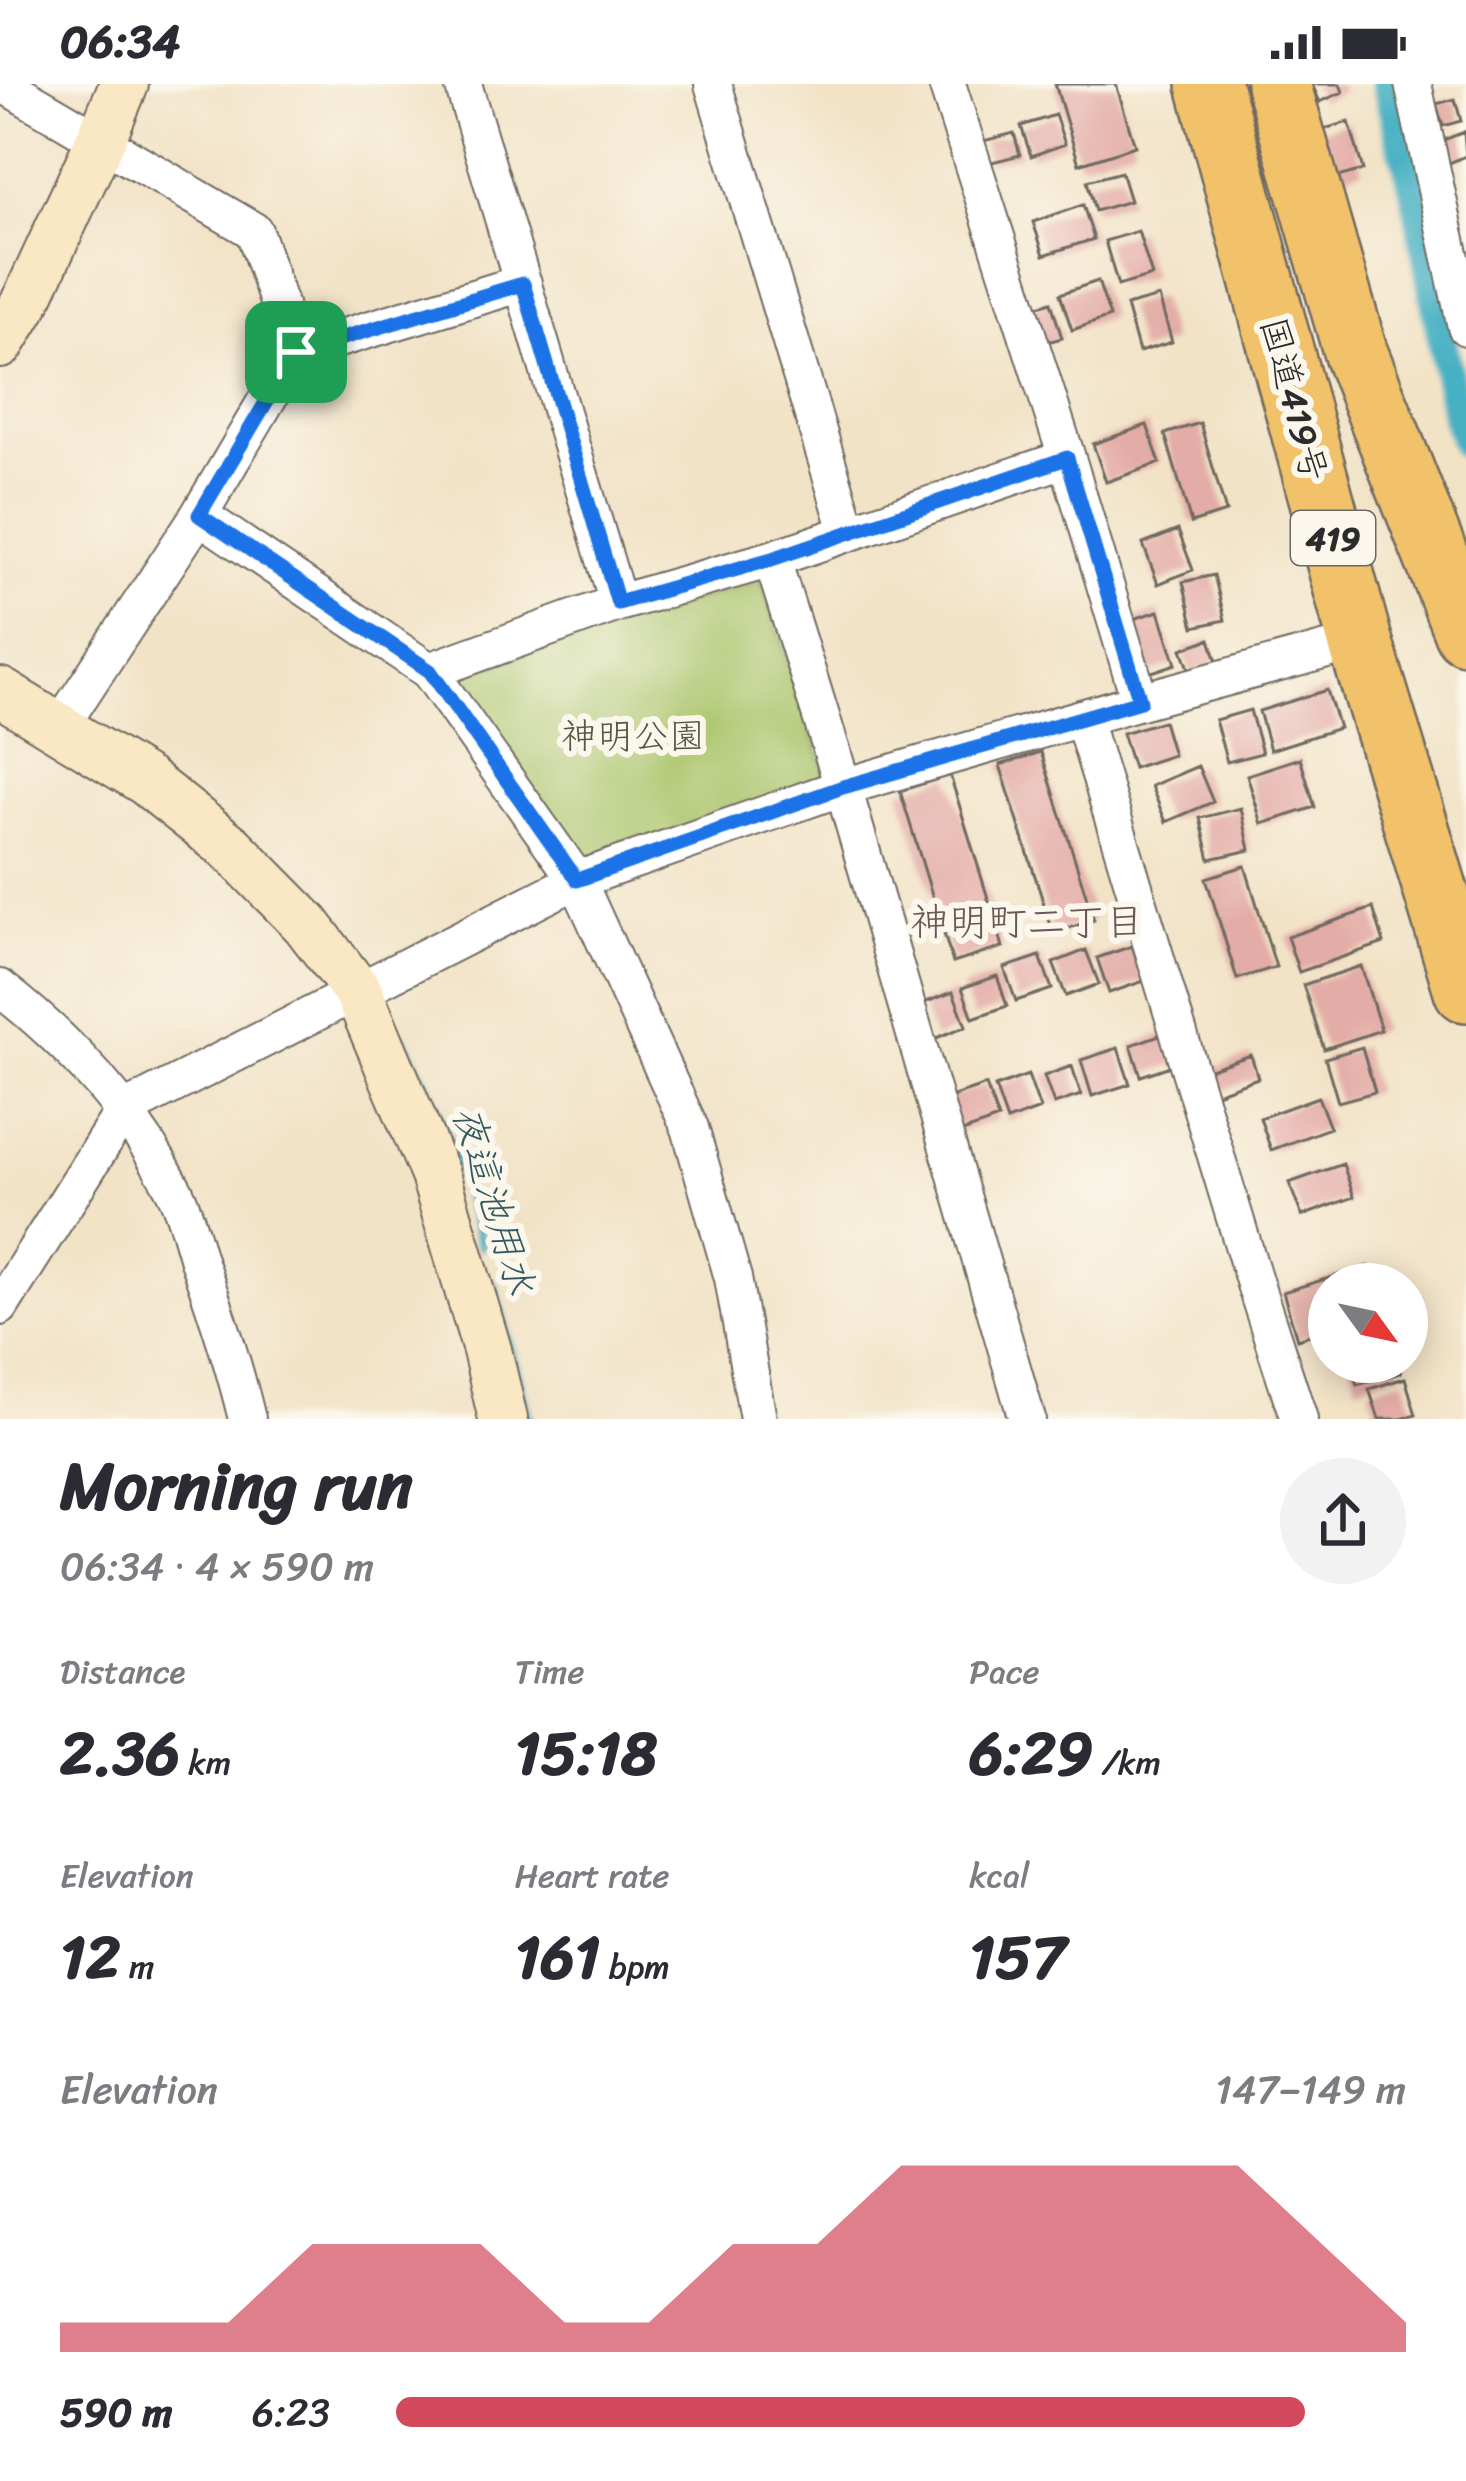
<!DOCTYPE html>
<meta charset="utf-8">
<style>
body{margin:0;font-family:Sriracha,"Klee One",sans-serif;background:#f2f2f3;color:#2b2b33;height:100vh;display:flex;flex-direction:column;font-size:45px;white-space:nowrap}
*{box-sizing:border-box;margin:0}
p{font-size:39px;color:#7c7c81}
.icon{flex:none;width:66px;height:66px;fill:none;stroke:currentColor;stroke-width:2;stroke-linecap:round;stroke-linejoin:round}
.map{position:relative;height:1335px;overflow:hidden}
.side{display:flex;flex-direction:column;background:#fff;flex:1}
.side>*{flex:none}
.needle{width:78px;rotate:123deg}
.buttons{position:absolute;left:1308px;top:1179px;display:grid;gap:24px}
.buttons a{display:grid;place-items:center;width:120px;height:120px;border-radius:50%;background:#fff;box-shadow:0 6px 30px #0003;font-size:60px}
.pin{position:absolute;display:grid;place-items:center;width:102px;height:102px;color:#fff;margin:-51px;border-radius:24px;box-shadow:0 6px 18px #0006}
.round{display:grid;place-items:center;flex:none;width:126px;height:126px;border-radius:63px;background:#f2f2f3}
.overview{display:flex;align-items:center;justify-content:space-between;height:204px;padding:0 60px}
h1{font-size:66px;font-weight:700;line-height:90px}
.metrics{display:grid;grid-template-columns:repeat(3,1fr);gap:18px;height:204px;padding:12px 60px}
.metrics div{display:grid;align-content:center}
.metrics b{font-size:60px;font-weight:700}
.metrics small{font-size:33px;font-weight:400}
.metrics p{font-size:33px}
.chart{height:336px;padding:24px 60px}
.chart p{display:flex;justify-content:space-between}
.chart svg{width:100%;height:216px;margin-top:12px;fill:#d1495b;opacity:.7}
ul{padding:0 60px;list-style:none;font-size:39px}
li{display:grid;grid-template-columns:192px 144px 1fr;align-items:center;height:90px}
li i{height:30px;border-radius:15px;background:#d1495b}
.status{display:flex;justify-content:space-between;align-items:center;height:84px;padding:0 60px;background:#fff;direction:ltr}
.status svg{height:33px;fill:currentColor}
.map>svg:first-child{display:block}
</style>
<div class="status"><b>06:34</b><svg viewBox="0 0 49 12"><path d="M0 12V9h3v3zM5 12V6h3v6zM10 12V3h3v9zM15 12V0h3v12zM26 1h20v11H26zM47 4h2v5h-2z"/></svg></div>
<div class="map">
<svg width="1466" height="1335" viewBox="0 0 1466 1335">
<rect width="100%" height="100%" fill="#fbf7ec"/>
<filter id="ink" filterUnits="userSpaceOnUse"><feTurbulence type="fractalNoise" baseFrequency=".00833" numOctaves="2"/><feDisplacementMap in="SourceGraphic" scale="24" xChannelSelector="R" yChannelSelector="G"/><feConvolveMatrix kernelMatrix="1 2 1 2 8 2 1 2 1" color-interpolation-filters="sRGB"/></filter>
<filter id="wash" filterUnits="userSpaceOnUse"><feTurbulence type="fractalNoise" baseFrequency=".004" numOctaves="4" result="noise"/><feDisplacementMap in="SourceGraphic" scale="48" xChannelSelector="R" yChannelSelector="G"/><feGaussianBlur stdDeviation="2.7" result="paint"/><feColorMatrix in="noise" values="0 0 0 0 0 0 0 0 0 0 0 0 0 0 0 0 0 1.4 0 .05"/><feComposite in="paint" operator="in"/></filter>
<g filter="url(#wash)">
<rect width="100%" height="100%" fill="#f2e3c7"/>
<path fill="#aac56c" stroke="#6a784c" stroke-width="3" d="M761,495L830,696L584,786L445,594Z"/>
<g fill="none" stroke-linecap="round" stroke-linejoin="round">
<path stroke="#46b1c4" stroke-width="9" d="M402,954C439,1019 462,1090 481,1162
M493,1201L529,1335"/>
<path stroke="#46b1c4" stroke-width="30" d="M1386,0L1416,113L1456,333L1466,360"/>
</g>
<g id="blocks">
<path fill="#e3aca6" d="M1055,0H1116L1135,62L1079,80Z
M1312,0H1340L1343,8L1320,18Z
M1455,15L1461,37L1443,42L1436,20Z
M1055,31L1065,60L1031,72L1021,42Z
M1349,38L1363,86L1334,94L1320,46Z
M1464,48L1466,72L1449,79L1441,57Z
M1014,49L1020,71L988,79L983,57Z
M1121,88L1130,117L1095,127L1087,97Z
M1083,121L1094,155L1044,171L1033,138Z
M1138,147L1152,192L1118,202L1105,157Z
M1098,197L1110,233L1072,246L1060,210Z
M1159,213L1172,258L1139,268L1126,222Z
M1051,218L1062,254L1040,260L1029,225Z
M1200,339L1226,428L1191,439L1165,350Z
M1147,341L1160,379L1106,398L1093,360Z
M1178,446L1193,486L1158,500L1143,460Z
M1214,491L1225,536L1194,543L1183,498Z
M1159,527L1176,580L1143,591L1127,537Z
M1210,555L1218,581L1191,590L1182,565Z
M1327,606L1339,644L1270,666L1259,627Z
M1250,626L1262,669L1227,678L1215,636Z
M1163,637L1173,671L1133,684L1122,649Z
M1041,668L1094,836L1053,849L1000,681Z
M1300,674L1315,723L1262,740L1247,691Z
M1198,682L1213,718L1166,738L1151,702Z
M950,691L1003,863L953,879L900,707Z
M1241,724L1250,766L1210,775L1200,734Z
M1245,782L1276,883L1237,895L1206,794Z
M1373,824L1384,859L1299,888L1287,853Z
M1132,862L1144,897L1109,909L1097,874Z
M1086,866L1099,900L1066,912L1053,879Z
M1040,872L1052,905L1016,917L1004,884Z
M1361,882L1381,946L1324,965L1303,901Z
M997,892L1007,922L973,934L962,904Z
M953,908L966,942L934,955L921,920Z
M1165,949L1176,980L1141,992L1131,961Z
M1362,963L1375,1008L1338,1018L1325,974Z
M1118,964L1130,1000L1092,1012L1081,976Z
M1251,971L1258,994L1210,1011L1202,988Z
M1072,982L1081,1011L1054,1020L1044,992Z
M1028,991L1040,1025L1007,1037L995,1003Z
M986,1001L998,1035L957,1050L945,1015Z
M1318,1013L1330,1044L1271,1066L1260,1034Z
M1343,1080L1354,1113L1302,1132L1289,1099Z
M1368,1182L1374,1200H1329V1245L1297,1255L1283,1208Z
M1350,1278H1398L1401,1289L1357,1301Z
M1405,1294L1416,1331L1401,1335H1379L1369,1305Z"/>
</g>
</g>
<g filter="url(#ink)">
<use href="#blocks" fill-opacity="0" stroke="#716b62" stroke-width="3"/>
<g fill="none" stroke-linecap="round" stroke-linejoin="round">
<defs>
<path id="street" d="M3,0L254,147L295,268L199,431L59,644
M463,0L618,519
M713,0L848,447
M947,0L1067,374L1140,617
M1413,0L1466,243
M295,268L523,199
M199,431L429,587L577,796L690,1044L733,1194L758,1335
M772,475L843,703L1027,1335
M429,587L618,519L772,475L1067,374
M1083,635L1255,1200L1299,1335
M0,904C71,959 132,1026 174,1106C185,1127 191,1153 198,1176C217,1229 234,1281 247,1335
M0,1223L124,1026L577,796L843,703L1140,617L1360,557"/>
<path id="secondary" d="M0,260L27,215L101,55L124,0
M0,608L146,697L232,765L306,840L358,908L435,1091L487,1266L503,1335"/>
<path id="highway" d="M1209,0L1360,557L1466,906
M1278,0L1356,270L1466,548"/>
</defs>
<use href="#street" stroke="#716b62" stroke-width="40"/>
<use href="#secondary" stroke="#716b62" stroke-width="52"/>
<use href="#highway" stroke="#716b62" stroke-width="68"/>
<use href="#street" stroke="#fff" stroke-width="36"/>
<use href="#secondary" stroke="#fae7c3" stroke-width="48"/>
<use href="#highway" stroke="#f2c26a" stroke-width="63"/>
</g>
</g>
<g fill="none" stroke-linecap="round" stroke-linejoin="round" filter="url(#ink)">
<defs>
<path id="route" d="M523,200L618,519L772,475L1067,374L1140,617L843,703L577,796L430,587L199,431L296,268Z"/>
</defs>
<use href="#route" stroke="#fff" stroke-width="24"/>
<use href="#route" stroke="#1a73e8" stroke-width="15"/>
</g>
<g text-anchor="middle" stroke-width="12" stroke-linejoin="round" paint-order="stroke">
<rect fill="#fbf7ec" stroke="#696865" stroke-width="3" x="1291" y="427" width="84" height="54" rx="9"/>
<g font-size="33" font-weight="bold" fill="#2b2b2b">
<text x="1333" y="466">419</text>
</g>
<g font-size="36" fill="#2b2b2b" stroke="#fbf7ec">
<text transform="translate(1295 315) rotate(75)" y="13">国道419号</text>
</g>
<g font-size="36" fill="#51593e" stroke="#fbf7ec">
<text x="633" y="664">神明公園</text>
</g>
<g font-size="39" fill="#6b5856" stroke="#fbf7ec">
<text x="1027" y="851">神明町二丁目</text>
</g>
<g font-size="39" font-style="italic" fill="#345a61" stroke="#fbf7ec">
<text transform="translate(495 1116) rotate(73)" y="14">夜這池用水</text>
</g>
</g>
</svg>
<div class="buttons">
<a><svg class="needle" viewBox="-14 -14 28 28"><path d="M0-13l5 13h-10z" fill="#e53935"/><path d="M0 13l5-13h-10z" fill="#7c7c81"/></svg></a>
</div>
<div class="pin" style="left:296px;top:268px;background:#1e9e55"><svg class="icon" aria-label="arrive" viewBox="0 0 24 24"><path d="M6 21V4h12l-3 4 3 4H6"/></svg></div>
</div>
<section class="side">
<div class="overview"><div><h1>Morning run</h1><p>06:34 · 4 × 590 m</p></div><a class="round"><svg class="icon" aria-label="share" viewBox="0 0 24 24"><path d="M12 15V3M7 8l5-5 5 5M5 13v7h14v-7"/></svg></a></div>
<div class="metrics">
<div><p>Distance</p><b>2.36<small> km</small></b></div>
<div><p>Time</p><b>15:18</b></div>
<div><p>Pace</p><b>6:29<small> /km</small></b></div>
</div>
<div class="metrics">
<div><p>Elevation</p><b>12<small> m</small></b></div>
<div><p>Heart rate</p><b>161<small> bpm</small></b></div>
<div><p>kcal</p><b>157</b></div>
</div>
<div class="chart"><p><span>Elevation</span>147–149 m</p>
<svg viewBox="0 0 160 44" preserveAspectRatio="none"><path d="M0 44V38L10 38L20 38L30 22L40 22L50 22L60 38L70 38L80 22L90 22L100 6L110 6L120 6L130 6L140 6L150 22L160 38V44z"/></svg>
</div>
<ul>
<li><b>590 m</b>6:23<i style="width:90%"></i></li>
</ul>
</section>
